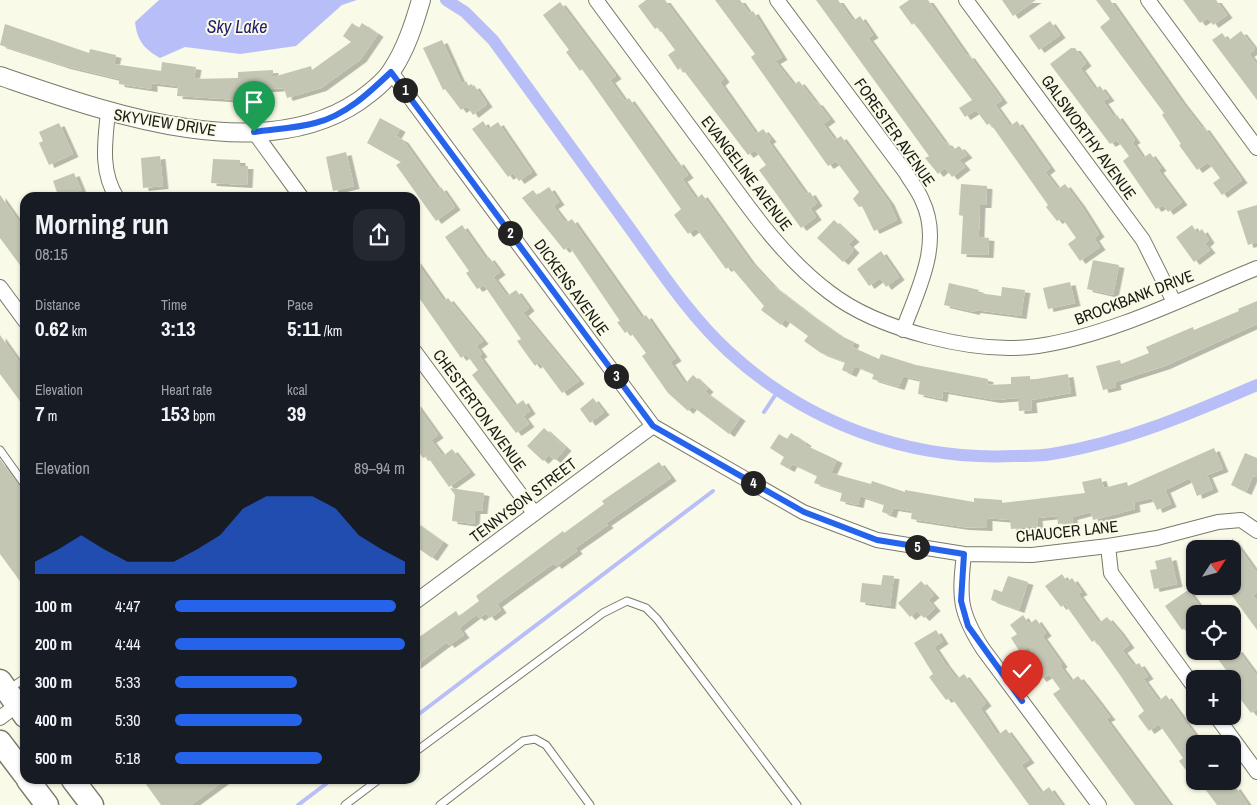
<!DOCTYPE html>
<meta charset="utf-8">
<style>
body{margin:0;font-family:"Archivo Narrow",sans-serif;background:#242831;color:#f1f3f6;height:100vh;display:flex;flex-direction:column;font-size:19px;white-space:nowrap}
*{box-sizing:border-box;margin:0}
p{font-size:16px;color:#9ea1a6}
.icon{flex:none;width:28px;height:28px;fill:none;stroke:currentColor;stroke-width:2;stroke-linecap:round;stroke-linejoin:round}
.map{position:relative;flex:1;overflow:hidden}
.panel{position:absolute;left:20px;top:192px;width:400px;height:592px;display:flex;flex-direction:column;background:#171b24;border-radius:15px;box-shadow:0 1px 4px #0004}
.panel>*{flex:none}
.needle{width:32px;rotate:54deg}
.fabs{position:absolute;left:1186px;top:540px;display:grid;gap:10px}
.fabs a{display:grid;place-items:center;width:55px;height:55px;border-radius:10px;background:#171b24;box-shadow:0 1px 4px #0004;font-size:25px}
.pin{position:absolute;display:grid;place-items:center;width:42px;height:42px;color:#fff;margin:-51px -21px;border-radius:50% 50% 50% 0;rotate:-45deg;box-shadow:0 0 5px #0007}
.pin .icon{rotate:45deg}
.km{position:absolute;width:25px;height:25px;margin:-12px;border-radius:50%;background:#222;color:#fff;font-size:14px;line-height:25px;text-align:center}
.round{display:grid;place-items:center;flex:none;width:52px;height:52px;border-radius:15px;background:#242831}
.headline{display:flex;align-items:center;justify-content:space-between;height:85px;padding:0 15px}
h1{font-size:28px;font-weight:700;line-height:38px}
.stats{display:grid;grid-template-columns:repeat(3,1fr);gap:8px;height:85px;padding:5px 15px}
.stats div{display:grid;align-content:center}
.stats b{font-size:21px;font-weight:700}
.stats small{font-size:14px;font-weight:400}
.stats p{font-size:14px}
.chart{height:140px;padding:10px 15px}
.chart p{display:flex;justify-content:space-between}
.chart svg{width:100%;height:90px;margin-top:5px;fill:#2563eb;opacity:.7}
ul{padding:0 15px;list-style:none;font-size:16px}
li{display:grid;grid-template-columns:80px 60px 1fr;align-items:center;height:38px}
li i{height:12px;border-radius:6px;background:#2563eb}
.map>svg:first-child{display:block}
</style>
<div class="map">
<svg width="1257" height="805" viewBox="0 0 1257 805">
<defs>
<filter id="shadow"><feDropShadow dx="5.5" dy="3" stdDeviation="0" flood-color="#0004"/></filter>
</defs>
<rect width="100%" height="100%" fill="#f9fae7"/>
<path fill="#b8bff8" d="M159,0H357L342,5L296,46L240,54L185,47L160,58C144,49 137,40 135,22Z"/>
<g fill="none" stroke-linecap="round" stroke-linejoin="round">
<path stroke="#b8bff8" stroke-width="4" d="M764,412L778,391
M415,717L713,491
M298,805L331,780"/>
<path stroke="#b8bff8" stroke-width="12" d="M446,0L465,12L493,40C538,101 582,162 626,223C658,267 688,314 728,351C806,423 909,461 1014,456C1027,456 1040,456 1052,454C1125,442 1190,414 1257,385"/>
</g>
<path fill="#c4c6b4" filter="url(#shadow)" d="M646,0H665L724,79L720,83L756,134L763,129L771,139L768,141L806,194L810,192L817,203L810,208L816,217L801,228L759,170L766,165L755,150L748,155L681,67L678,70L668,55L675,50L658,27L655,29L638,6Z
M715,0H740L749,13L753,11L782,57L775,61L794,85L799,81L816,103L817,102L830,119L823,124L835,140L841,136L889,202L897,220L874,231L862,206L859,207L853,199L859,192L836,161L828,166L751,57L755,54Z
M816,0H838L853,21L860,16L873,35L868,38L945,143L946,142L953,150L959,146L967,155L959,160L965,167L952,177L945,168L938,174L925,158L929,156Z
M909,0H928L967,56L969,55L1002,100L995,105L1010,126L1017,121L1050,168L1045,172L1058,189L1065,184L1080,204L1099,234L1094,238L1100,247L1080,261L1068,244L1076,238L1062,218L1057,221L1046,207L1048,205L990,123L987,125L976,110L965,117L959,108L972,100L914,23L912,25L899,7Z
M1002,0H1036L1013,16Z
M1096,0H1110L1181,101L1202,128L1204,127L1242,180L1222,195L1213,183L1220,178L1208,162L1197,170L1179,145L1181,144L1162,115L1164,113L1100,27L1110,19Z
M1183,0H1216L1227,15L1213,25L1208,18L1200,23Z
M560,2L616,76L610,80L625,101L629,98L676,163L678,161L688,175L682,179L696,199L702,194L750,261L773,286L811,315L841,336L854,342L852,347L879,359L881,354L916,365L988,379L987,385L1011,384V377L1030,376V380L1068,374L1071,393L1031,400L1032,410L1019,411L1018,398L995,400L943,391L942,399L918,394L920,380L903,376L899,387L872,379L874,374L855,366L851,374L842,370L845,362L821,353L804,341L808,336L785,319L781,325L761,310L764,306L730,266L726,269L696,228L688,234L674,215L681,209L582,69L580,71L566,52L569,50L543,15Z
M1050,21L1060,35L1039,50L1029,36Z
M352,23L359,28L362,23L378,34L361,59L321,88L287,98L284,88L257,90L258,99L240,100L177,96L178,86L152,83V89L119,84V79L65,66L0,45L5,24L89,53L90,49L116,55L114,64L161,71L162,62L196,67L194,79L238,78V72L273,70V77L311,66L312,70L351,42L343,36Z
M1241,31L1255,49L1249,54L1257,65V100L1212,40L1222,33L1228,41Z
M442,40L462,84L466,81L470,88L474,85L487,104L473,115L467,106L461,110L445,89L443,90L423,48Z
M1071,48H1075L1086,63L1080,68L1095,89L1100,86L1109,98L1103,101L1114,117L1117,115L1135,140L1132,142L1143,158L1150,153L1161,168L1158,170L1182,202L1168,212L1163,205L1156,209L1123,161L1129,156L1117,140L1110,144L1050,64Z
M380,118L400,129L396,136L403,140L438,189L441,187L455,207L436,221L396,165L401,162L367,143Z
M483,121L488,129L498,122L532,172L519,181L513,173L508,177L472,129Z
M59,123L73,154L49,165L39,143L43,141L39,132Z
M346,152L354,186L333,191L326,157Z
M160,156L163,186L143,188L141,158Z
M213,159L240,160V166H248L247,185L211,183Z
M74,173L81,190L74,193L76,198H59L53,181Z
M961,184L987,186L986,205H980L979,231V237L989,238L988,255L961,254L963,216L959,215Z
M549,187L559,202L553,206L566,223L572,219L642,318L646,315L676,358L670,362L685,384L693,375L708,389L705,392L740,418L729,434L692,406L688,411L668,393L642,356L646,353L629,330L625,333L617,322L620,321L569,246L564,250L522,198L533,190L537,195Z
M0,195L25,230V272L0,238Z
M1257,205V242L1248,245L1237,211Z
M834,220L854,239L848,244L854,250L843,262L817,238Z
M462,225L486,259L489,257L500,272L493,277L507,296L516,290L529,308L523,313L579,381L562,393L539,362L535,366L517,341L521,339L484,285L477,289L466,273L469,271L445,237Z
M1192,225L1197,233L1202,229L1209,240L1205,244L1210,250L1194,262L1176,237Z
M881,251L899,277L886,287L880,278L869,286L857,269Z
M415,260L444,301L448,298L483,341L476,346L482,354L479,356L515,406L523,400L530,411L523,416L529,424L516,433L472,375L478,370L466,354L461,358L415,292Z
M1093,260L1119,265L1113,295L1087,289Z
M1070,282L1075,303L1048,309L1043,288Z
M949,283L979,290L978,293L1001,296L1002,287L1025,290L1021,316L975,310L974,312L944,305Z
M1257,301V324L1165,366L1115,382L1116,387L1103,390L1096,366L1120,360L1121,364L1149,353L1146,347L1193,327L1194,330L1239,311L1238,309Z
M0,335L25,370V408L0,374Z
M593,398L604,412L590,423L580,409Z
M415,403L438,435L431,440L443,456L452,449L470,472L449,487L427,456L423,458L415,447Z
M544,428L566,448L555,460L549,455L543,461L527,446Z
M791,433L806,443L805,445L837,460L831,473L871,484L872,481L905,492V490L974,502V498L1002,500V503L1085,493L1082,482L1101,478L1104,488L1127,482L1128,486L1214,448L1223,469L1207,475L1213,489L1197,496L1190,478L1165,490L1171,504L1157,510L1152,498L1134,502L1135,509L1093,520L1091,512L1072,517L1073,523L1058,524L1057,516L1037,518L1038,526L1011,529L1010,520L987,518V528L963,527L911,519L912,511L893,508L891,515L882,512L884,504L860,496L858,505L840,501L842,492L814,483L817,476L792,464L789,469L780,464L784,457L770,448L779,434L787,439Z
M1245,453L1257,458V477L1253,476L1246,492L1231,485Z
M0,459L25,493V588L0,554Z
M659,462L671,478L606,523L608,525L575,548L577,551L556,566L554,563L497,604L501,610L490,618L486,613L479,618L476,615L459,628L464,635L449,645L447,642L415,666V640L456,611L459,616L479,601L476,596L563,531L564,533L604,504L602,501Z
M450,488L484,493L482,511H475L474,524L452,521L455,495Z
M415,522L443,542L432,558L415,546Z
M1232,538L1257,573V592L1253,596L1257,601V630L1225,586H1232Z
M1171,557L1177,584L1154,589L1150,570L1157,569L1155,561Z
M1062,574L1067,582L1072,578L1082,592L1078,594L1099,623L1107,617L1119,631L1129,645L1122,650L1134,666L1139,663L1148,676L1143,679L1159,701L1166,695L1195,735V782L1179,761L1183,758L1159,724L1149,731L1138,716L1144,711L1120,675L1095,640L1092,642L1065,604L1061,607L1045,586Z
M883,575L894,576L890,606L860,602L862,583L881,585Z
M1008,576L1028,582L1019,610L991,600L994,589L1002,592Z
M921,581L934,595L928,600L935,608L924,618L917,611L910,617L898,603Z
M1188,590L1205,614H1195V633L1189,625L1182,630L1165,606Z
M1023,615L1029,624L1036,619L1046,633L1042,636L1062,664L1060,666L1071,681L1078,676L1094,696L1110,717L1106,719L1170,805H1135L1053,694L1060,689L1049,674L1041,679L1032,666L1039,662L1028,647L1020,652L1011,638L1017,634L1010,625Z
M936,630L943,641L934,647L946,665L957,679L964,674L986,703L980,708L998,735L1006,729L1029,760L1021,765L1041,793L1049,787L1062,805H1029L951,697L946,700L929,677L933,674L914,643Z
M1237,649L1257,676V709L1251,713L1232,688V679H1214L1226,670L1212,651H1234Z
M143,780H225L191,805H161Z
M1199,781H1220L1227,792L1235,786L1248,805H1217Z"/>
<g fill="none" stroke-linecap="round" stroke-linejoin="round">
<defs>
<path id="service" d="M0,450L25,485
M9,689L25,678
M415,752L603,613L627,601L646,608L657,619L797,805
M345,805L378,780
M440,805L523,741L535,739L546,745L590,805"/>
<path id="minor" d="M596,0C635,52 673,105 712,157C747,205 781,256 829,292C878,330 976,355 1038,346C1112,335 1188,296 1257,268
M777,0L906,173C911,182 918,190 922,200C943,243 918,289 903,330
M966,0L1143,240L1174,302
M1148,0L1257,148
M391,72L653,426L803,512L877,540L964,554L1032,555L1108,546L1157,538L1218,522L1241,520L1257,531
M108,112C105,142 100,171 117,198
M254,132L302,198
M0,287L25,321
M415,352L534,513
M1108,546L1111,573L1195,688
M964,554C959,597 959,612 983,649L1099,805
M415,602L653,426
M1216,716L1257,772
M0,718L17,705"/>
<path id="tertiary" d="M0,76C103,111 259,169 359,101C370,93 385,82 392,70C406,49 414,24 421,0"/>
<path id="primary" d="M0,681L25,716
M0,742L25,775
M28,780L47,805
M73,780L92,805"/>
</defs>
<use href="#service" stroke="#797a6a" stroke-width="9"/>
<use href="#minor" stroke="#797a6a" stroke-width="16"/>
<use href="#tertiary" stroke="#797a6a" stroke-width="20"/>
<use href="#primary" stroke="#797a6a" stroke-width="25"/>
<use href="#service" stroke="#fff" stroke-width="7"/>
<use href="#minor" stroke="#fff" stroke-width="14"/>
<use href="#tertiary" stroke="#fff" stroke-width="18"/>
<use href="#primary" stroke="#fff" stroke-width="22"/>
</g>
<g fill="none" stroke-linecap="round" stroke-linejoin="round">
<defs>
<path id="route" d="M254,132C275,129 296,128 315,123C345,116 370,92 391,72L653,426L804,512L877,540L964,554L961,601L968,626L1022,701"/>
</defs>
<use href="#route" stroke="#fff" stroke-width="10"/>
<use href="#route" stroke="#2563eb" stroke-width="6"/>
</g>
<g text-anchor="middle" stroke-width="4" stroke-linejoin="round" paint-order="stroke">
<g font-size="16" fill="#191a13" stroke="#f9fae7">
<text transform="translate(165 122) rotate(9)" y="6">SKYVIEW DRIVE</text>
<text transform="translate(895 132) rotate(55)" y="6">FORESTER AVENUE</text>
<text transform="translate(1089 137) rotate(54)" y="6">GALSWORTHY AVENUE</text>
<text transform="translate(747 173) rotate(53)" y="6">EVANGELINE AVENUE</text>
<text transform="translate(572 287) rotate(54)" y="6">DICKENS AVENUE</text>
<text transform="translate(1134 297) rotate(-21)" y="6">BROCKBANK DRIVE</text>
<text transform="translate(480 410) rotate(54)" y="6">CHESTERTON AVENUE</text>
<text transform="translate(523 500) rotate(-37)" y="6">TENNYSON STREET</text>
<text transform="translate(1067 531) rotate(-6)" y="6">CHAUCER LANE</text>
</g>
<g font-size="18" font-style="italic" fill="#241e6d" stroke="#f9fae7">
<text x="237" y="33">Sky Lake</text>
</g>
</g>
</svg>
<div class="fabs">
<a><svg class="needle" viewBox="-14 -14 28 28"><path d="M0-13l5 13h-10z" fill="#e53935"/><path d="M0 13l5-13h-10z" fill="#9ea1a6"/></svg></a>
<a><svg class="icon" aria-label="locate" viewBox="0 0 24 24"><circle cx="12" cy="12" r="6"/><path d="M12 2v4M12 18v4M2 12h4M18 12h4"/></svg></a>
<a>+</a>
<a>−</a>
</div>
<div class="pin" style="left:254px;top:132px;background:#1e9e55"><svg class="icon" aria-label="arrive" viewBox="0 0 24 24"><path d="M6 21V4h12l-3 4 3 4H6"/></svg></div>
<div class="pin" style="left:1022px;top:701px;background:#d93025"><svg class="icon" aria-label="check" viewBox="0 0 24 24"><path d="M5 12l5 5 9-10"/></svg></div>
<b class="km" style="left:405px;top:90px">1</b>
<b class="km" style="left:510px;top:233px">2</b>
<b class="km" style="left:616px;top:376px">3</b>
<b class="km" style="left:753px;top:483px">4</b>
<b class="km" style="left:917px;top:547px">5</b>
<section class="panel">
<div class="headline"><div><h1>Morning run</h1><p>08:15</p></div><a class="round"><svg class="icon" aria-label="share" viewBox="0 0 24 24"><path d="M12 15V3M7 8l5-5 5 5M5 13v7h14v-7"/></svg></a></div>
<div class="stats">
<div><p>Distance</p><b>0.62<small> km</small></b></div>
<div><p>Time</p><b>3:13</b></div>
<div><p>Pace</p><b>5:11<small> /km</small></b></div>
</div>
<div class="stats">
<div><p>Elevation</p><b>7<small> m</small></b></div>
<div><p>Heart rate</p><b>153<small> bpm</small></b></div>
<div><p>kcal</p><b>39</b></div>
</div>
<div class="chart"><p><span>Elevation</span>89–94 m</p>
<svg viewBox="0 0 160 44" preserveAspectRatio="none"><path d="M0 44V38L10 32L20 25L30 32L40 38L50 38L60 38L70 32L80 25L90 12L100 6L110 6L120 6L130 12L140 25L150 32L160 38V44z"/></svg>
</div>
<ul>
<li><b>100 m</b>4:47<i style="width:96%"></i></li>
<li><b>200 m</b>4:44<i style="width:100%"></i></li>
<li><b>300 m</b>5:33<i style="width:53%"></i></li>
<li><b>400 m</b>5:30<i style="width:55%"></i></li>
<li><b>500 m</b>5:18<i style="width:64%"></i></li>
</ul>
</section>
</div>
